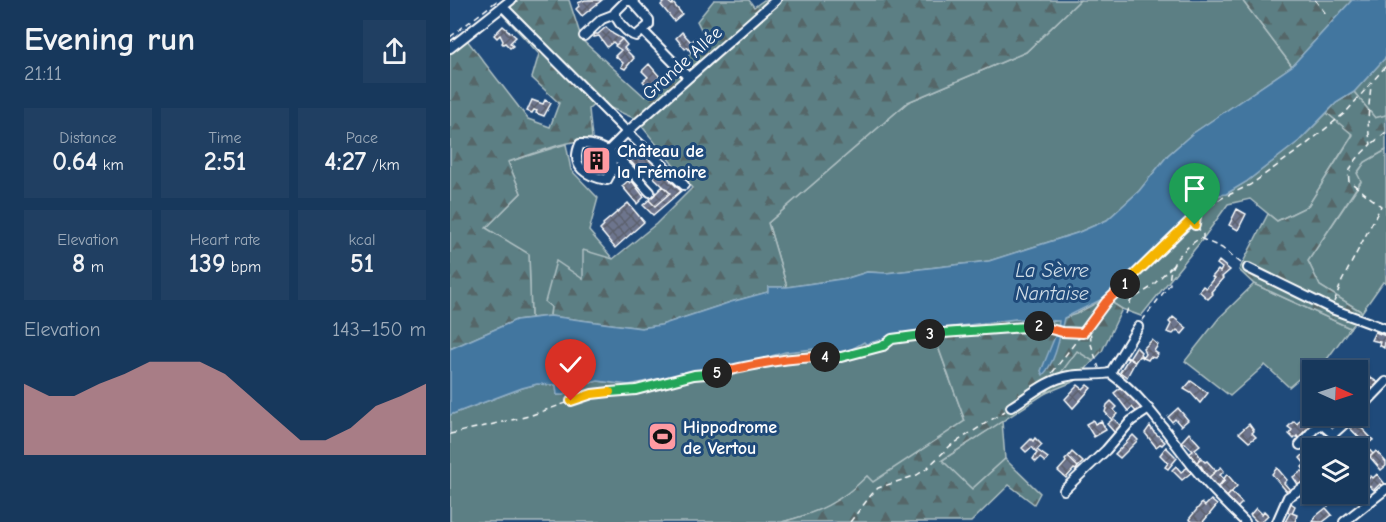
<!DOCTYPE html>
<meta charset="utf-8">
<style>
body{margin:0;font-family:"Comic Neue",sans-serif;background:#203f62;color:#f1f3f6;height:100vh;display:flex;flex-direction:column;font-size:22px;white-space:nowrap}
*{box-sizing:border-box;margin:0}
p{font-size:20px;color:#9eacbb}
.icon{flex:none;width:33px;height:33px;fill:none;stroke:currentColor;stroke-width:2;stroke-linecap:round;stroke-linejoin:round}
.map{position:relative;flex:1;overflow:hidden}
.drawer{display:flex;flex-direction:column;background:#17385c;width:450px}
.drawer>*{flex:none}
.needle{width:39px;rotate:93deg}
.tools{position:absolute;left:852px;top:360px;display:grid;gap:12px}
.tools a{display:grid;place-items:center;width:66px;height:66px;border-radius:0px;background:#17385c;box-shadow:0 2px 4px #0004,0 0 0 2px #365272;font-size:30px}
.pin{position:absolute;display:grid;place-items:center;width:51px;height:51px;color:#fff;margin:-62px -26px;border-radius:50% 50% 50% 0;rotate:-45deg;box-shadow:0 0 6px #0007}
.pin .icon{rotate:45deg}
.km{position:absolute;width:30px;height:30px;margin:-15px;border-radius:50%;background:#222;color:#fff;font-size:16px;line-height:30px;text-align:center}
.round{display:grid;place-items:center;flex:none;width:63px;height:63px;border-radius:0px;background:#203f62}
.headline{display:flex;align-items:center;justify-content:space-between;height:102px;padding:0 24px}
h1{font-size:33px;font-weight:700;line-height:45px}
.stats{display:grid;grid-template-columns:repeat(3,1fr);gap:9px;height:102px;padding:6px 24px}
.stats div{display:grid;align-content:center;border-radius:0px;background:#203f62;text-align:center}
.stats b{font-size:26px;font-weight:700}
.stats small{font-size:16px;font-weight:400}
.stats p{font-size:16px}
.chart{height:168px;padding:12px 24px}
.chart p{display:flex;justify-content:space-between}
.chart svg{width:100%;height:108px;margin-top:6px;fill:#e69b98;opacity:.7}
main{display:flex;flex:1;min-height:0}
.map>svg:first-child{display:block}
</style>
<main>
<section class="drawer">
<div class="headline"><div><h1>Evening run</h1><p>21:11</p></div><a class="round"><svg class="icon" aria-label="share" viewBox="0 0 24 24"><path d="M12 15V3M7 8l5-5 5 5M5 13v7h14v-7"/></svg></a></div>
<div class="stats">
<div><p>Distance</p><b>0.64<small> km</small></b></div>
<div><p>Time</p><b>2:51</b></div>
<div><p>Pace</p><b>4:27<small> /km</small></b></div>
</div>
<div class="stats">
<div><p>Elevation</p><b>8<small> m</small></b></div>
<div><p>Heart rate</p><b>139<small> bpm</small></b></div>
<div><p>kcal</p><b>51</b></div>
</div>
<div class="chart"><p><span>Elevation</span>143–150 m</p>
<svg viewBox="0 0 160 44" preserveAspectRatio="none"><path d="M0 44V15L10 20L20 20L30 15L40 11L50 6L60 6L70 6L80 11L90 20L100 29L110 38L120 38L130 33L140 24L150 20L160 15V44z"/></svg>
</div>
</section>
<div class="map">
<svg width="936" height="522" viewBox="0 0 936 522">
<defs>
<pattern id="forest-firs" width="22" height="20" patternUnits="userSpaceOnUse" patternTransform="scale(1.5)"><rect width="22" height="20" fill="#5c7f84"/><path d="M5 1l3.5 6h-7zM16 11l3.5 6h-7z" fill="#546668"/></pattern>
<pattern id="building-cross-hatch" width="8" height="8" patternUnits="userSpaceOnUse" patternTransform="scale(1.5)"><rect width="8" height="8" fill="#6d758d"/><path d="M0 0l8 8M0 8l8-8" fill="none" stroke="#5c606c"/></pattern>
</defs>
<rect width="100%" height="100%" fill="#1f4a7a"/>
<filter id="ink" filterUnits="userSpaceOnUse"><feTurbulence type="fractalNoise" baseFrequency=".0167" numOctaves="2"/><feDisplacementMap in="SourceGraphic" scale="12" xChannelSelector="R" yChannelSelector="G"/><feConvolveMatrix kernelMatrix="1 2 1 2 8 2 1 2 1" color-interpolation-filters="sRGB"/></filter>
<g filter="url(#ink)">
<path fill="#5c7f84" stroke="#aebfc2" stroke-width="1.5" d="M630,0H792L842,66L742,134L718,155L689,191L657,220L627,233L539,261L436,273L417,272L398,278L337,287L318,223L458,102L576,52Z
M936,57V115L925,118L904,92Z
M877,113L903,134L858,206L827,221L800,199L778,204L752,240L691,316L672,309L656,299L680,277L693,261L707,250L741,213L769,195L776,194L796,182L849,141Z
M116,144L121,170L148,198L139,231L163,259L133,279L101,307L100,316L81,318L79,255L36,228L71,193L58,162Z
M936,150V283L933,282L912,312L870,286L858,261L911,182L907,174L915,162Z
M804,284L900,328L869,370H859L839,387L815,365L780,396L735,361L769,318Z
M482,330L515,421L423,483L417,476C391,503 368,513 332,522H0V415L72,388L87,384L106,385L107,395H113L119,388L148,381L179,385L235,373L266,368L278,369L335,352L374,348L396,353L408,344L414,342L416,344L456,333Z
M627,350L643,361L625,381L596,393Z
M552,421L555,459L522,489L491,461Z"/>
<path fill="url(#forest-firs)" stroke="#aebfc2" stroke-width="1.5" d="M69,0H119L132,40L195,97L256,39L247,21L264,0H299L304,7L314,0H630L576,52L458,102L318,223L337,287H318V292L281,302L211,325L191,328L100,316L101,307L95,302L106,261L133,279V250L163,259L206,224L242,188L186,119L147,102L139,109L142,138L109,145L58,162L71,193L36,228L79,254L81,318L66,320L0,349V54L17,40L78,119L100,127L109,103L82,78L89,54L51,13Z
M792,0H902L842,66Z
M904,92L925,118L936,115V150L915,162L907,173L911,181L858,261L870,286L912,312L900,328L804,284L789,270L818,214L827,221L858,206L903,135L877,113L886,103Z
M655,298L672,309L652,351L643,361L627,351L596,393L492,460L522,489L555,459L590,493L584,504L559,485L521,522H332C367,513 391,502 417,476L423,482L515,421L482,330L565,319L602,322L626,314Z"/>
<path fill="#42769f" stroke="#8eadc5" stroke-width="1.5" d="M902,0H936V57L904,92L886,103L849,141L796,182L776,194L769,195L741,213L707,250L693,261L680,277L656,299L654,298L614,318C610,335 606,362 593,375L591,371L608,329L609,321L565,319L456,333L416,344L414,342L394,354L374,348L335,352L278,369L266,368L235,373L179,385L148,381L119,388L114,395H107L106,385L87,384L72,388L0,415V349L66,320L100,316L191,328L211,325L281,302L318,292V287H337L398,278L417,272L436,273L539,261L627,233L657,220L689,191L718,155L742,134L842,66Z"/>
<path fill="url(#building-cross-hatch)" stroke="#fff" stroke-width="1.5" d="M135,0H152L132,16L126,9L129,6L128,3Z
M216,0L222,5L223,3L232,14L224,21L211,5Z
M53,26L66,37L60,43L63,46L60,48L55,43L53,44L52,43L53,41L50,35L47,38L44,35Z
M156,27L163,34L172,39L166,45L163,42L157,47L149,36L144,37V34H148Z
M232,32L241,42L246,38L251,43L241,52L237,47L235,49L226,38Z
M172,39L177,45L174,48L184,58L175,69L171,67L173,63L165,56L171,50L165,46Z
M199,64L210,77L198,87L193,81L198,77L192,71Z
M82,100L93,104L95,100L101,103L94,116L86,113L87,111L84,110L82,113L77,111Z
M139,146L157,163L160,169L153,175L149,171H147L132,153Z
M185,146L195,155L196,153L223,179L221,181L231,191L203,215L193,205L199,200L205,206L220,193L190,164L186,167L175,156Z
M178,181L180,183L182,181L194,197L187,204L172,186Z
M213,186L220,193L205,206L199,200Z
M178,203L194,222L165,248L150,230L154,226L153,224Z
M787,209L796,214L788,230L779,225Z
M769,261L780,270L772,277L773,278L761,292L763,294L758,299L749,291L753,286L756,288L764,278L762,277L768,270L770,272L772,268L767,264Z
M723,317L737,328L732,334L727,330L723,334L717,332L721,324L719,322Z
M925,332L936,336L934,348L929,345L930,342L921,340Z
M702,340L708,345L704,351L708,354L705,358L700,357L698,360L689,356L685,362L679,358L686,347L691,352L690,354L693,357L695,354L693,349Z
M675,356L685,362L677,377L670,372L678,359L674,357Z
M918,376L930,384L922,393L912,384L918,379L916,378Z
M741,381L758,393L750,403L741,393L734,389Z
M628,385L633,389L637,385L641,388L623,408L615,399Z
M673,386L693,409L688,414L682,407L678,411L664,393Z
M661,401L667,407L664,410L667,414L663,418L671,426L665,433L657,424L662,420L655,412L657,405Z
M728,408L738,420L731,426L725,419L722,422L718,417Z
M856,414L861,418L859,421L863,425L858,431L856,430L852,434L854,436L850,440L847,436L844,439L839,434L842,430L838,427L844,421L847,424L853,417L855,420L857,418L854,416Z
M903,419L923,440L916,445L897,425Z
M643,420L645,424L651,421L656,430L644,437L636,424Z
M799,424L804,431L802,433L806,437L799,442L789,433Z
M700,426L703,431L715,442L712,445L710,444L706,447L695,433Z
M739,433L750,445L745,449L751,458L746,463L739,454L743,451L735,443L732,445L731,442Z
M683,435L688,440L670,458L665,454Z
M585,438L592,445L587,450L598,458L595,462L590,458L586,462L583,459L587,453L582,447L576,452L572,448L581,439L583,441Z
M866,438L872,443L869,448H862V454L856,449Z
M915,445L923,454L908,465V452Z
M716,447L727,458L718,469L715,467L718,463L710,455Z
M926,451L936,462V466L931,470L920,457Z
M622,452L633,462L628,467L618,457Z
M856,452L861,457L857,460L860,466L855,471L852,467L855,464L850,458Z
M618,457L628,467L626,470L624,469L616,478L608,471L616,462L615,460Z
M751,458L755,462L757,461L766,471L758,478L751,466L749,467L746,463Z
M726,466L731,472L738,467L742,472L732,480L722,470Z
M771,467L774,471L770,475L775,480L768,488L758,478Z
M827,468L837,480L834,483L841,491L838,493L822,474Z
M852,471L859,480L849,486L843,477Z
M777,474L787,486L777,497L768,488Z
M927,474L935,484L932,486L930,484L924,490L915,482L921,476L923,478Z
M781,492L792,503L787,508L777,497Z
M867,494L875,496L877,494H884L878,506L866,495Z
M761,500L767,505L753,522H743L739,519L752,503L755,506Z
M839,502L845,506L842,513L847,515L845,522H835L840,513L835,511Z
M806,508L812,514L814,511L818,515L811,522H807L800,515Z
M876,508L882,515L873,522H863L866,516Z"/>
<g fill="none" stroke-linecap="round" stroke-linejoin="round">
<defs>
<path id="minor" d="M176,1H182L199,20V25L186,36C177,34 166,21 165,12Z
M53,7L177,132L234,185
M193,31L238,77
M134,36L152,19L165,14
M0,48L61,0
M159,150L177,132L326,0
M159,150L163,169L157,180C136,176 120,167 130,144C161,142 180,171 200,192
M798,268L882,309L936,329
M660,373C697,399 721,440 750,475C763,491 780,507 795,522
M561,407C579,396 598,379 619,376C633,373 646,376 660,373L688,327
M908,411L936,382
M850,445L864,429L871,424L883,434
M883,448V434L903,416
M860,463L862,466
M614,490L656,450L681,421L699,409
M908,492L918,503
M827,522L838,497L862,482
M894,522L936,489"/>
</defs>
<use href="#minor" stroke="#fff" stroke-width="12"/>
<path stroke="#fff" stroke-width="1.5" stroke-dasharray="6 4.5" stroke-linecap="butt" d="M865,0L876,14
M0,37L48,0
M923,143L936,132
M746,216L745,225L753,234V238
M884,302L892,281L931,206L899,181C896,166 912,154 921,144C916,126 919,105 921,86
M676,314L681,300L700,288L722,266
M692,321L720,284C717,263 734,249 750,238L772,248L791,263
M640,323L641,344L649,368
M602,373L656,302L746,215L772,198L800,185L853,147L896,112L936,66
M115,388L121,401
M0,434L79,416L142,394L186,390L244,375L268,373L319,361L351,357H391L433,346L442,339L487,333L587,326L612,332L633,333
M400,522L422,494L428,488L467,475L476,469L500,446L555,411"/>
<use href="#minor" stroke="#1f4a7a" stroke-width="8"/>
</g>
</g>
<g fill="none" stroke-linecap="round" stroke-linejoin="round" filter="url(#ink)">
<defs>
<path id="split-1" d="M675,284L746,215L745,225"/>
<path id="split-2" d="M589,326L612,332L633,333L656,302L675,284"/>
<path id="split-3" d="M480,334L589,326"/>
<path id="split-4" d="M375,357H391L433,346L442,339L480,334"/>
<path id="split-5" d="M267,373C303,365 337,357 375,357"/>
<path id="split-6" d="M160,392L186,390L244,375L267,373"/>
<path id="split-7" d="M121,401L142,394L160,392"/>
</defs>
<use href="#split-1" stroke="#fff" stroke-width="12"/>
<use href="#split-2" stroke="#fff" stroke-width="12"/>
<use href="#split-3" stroke="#fff" stroke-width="12"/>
<use href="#split-4" stroke="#fff" stroke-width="12"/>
<use href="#split-5" stroke="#fff" stroke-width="12"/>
<use href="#split-6" stroke="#fff" stroke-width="12"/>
<use href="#split-7" stroke="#fff" stroke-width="12"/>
<use href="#split-1" stroke="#f5b400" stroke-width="8"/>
<use href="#split-2" stroke="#f0652b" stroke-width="8"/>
<use href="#split-3" stroke="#22a559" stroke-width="8"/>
<use href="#split-4" stroke="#22a559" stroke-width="8"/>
<use href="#split-5" stroke="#f0652b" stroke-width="8"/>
<use href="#split-6" stroke="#22a559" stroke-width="8"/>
<use href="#split-7" stroke="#f5b400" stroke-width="8"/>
</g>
<defs>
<symbol id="building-square" viewBox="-11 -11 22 22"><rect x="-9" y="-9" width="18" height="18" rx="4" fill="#ff9aa2" stroke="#1f4a7a"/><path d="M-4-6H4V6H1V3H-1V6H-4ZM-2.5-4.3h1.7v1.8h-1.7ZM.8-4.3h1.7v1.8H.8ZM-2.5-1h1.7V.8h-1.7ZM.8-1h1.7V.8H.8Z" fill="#111"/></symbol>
<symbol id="stadium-square" viewBox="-11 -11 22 22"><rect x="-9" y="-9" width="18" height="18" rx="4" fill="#ff9aa2" stroke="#1f4a7a"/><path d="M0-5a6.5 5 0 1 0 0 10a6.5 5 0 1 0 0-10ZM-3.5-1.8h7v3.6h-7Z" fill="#111"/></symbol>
</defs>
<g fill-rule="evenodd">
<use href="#building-square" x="130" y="144" width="33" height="33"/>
<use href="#stadium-square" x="196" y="420" width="33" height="33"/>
</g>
<g text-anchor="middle" stroke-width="6" stroke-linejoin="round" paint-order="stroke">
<g font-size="18" fill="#fff" stroke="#1f4a7a">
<text transform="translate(232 63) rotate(-42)" y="6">Grande Allée</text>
</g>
<g font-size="18" font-weight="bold" fill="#fff" stroke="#1f4a7a" text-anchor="start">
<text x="167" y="157">Château de<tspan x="167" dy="21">la Frémoire</tspan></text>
<text x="233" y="433">Hippodrome<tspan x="233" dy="21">de Vertou</tspan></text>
</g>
<g font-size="20" font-style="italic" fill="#d0dde7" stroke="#1f4a7a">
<text x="602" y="277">La Sèvre<tspan x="602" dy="23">Nantaise</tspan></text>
</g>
</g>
</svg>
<div class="tools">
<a><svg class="needle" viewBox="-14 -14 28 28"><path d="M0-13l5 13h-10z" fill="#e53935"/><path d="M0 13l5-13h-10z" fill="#9eacbb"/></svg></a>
<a><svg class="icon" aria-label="layers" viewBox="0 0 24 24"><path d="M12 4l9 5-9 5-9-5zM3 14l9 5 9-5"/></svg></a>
</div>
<div class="pin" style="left:745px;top:225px;background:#1e9e55"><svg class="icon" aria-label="arrive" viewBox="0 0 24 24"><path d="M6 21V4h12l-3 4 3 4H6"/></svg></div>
<div class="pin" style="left:121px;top:401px;background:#d93025"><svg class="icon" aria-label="check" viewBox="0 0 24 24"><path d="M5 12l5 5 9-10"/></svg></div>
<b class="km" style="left:675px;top:284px">1</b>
<b class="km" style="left:589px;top:326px">2</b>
<b class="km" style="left:480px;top:334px">3</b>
<b class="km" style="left:375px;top:357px">4</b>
<b class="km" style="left:267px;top:373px">5</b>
</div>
</main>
